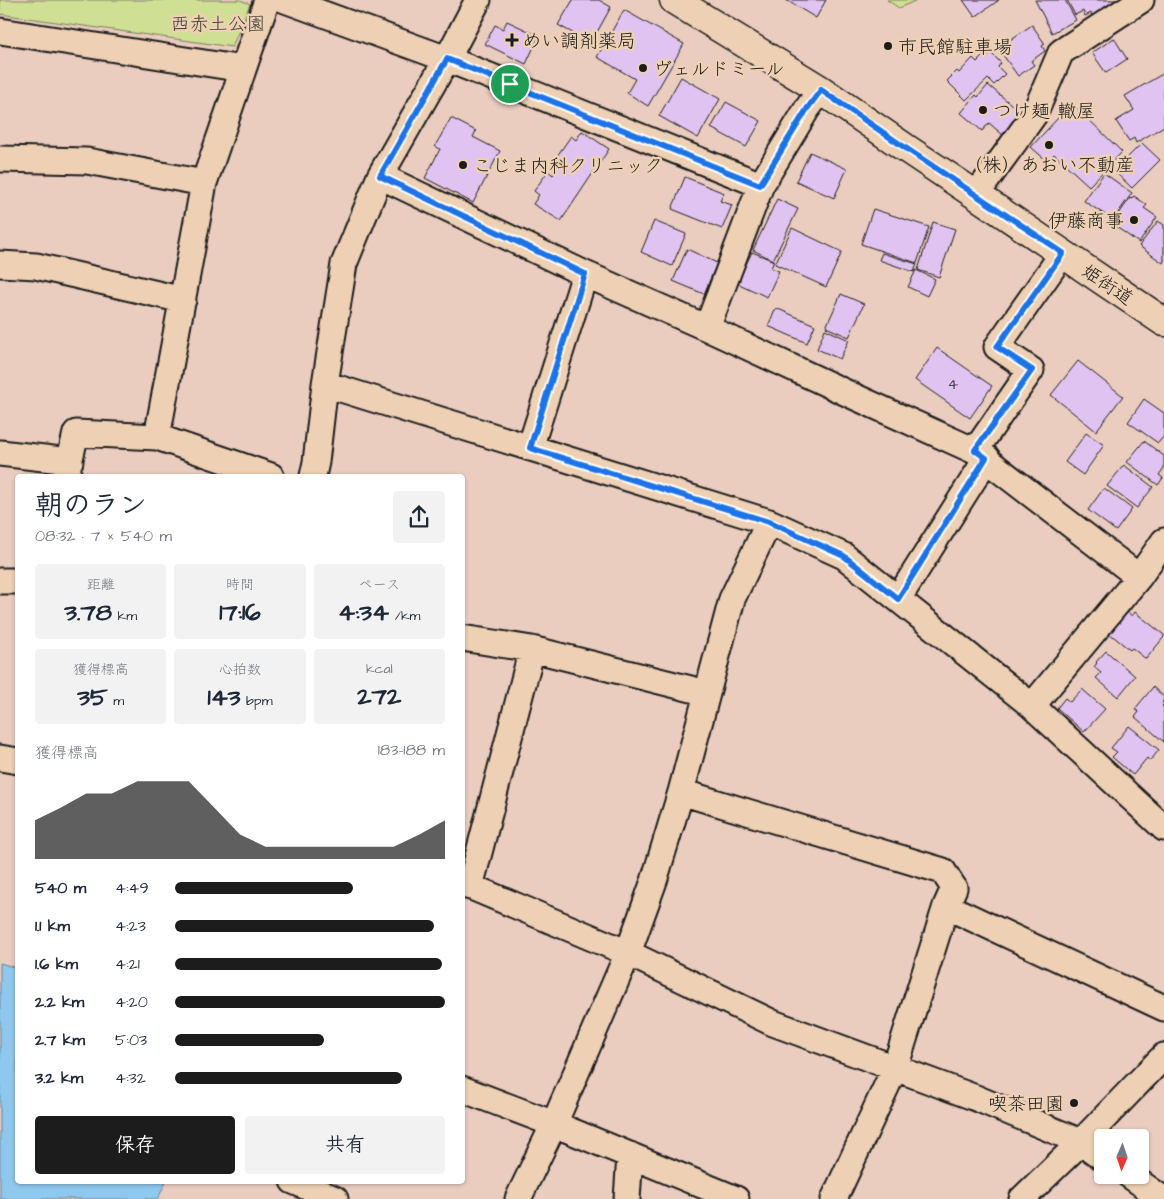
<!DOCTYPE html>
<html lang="ja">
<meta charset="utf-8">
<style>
body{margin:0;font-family:"Architects Daughter","Klee One",sans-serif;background:#f2f2f3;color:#1f2937;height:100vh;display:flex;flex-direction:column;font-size:19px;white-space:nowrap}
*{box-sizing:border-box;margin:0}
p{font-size:16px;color:#747a83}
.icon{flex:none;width:28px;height:28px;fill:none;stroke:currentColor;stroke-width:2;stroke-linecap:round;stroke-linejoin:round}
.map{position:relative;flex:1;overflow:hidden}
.details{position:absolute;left:15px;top:474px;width:450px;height:710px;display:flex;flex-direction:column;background:#fff;border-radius:5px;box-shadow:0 1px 4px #0004}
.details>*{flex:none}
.needle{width:32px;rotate:182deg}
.buttons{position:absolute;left:1094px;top:1129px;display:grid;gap:10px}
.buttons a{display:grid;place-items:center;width:55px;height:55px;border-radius:5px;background:#fff;box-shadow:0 1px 4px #0004;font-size:25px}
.pin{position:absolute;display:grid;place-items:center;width:42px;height:42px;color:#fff;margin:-21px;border:2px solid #fff;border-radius:50%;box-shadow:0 1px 5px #0007}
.round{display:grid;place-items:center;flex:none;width:52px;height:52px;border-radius:5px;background:#f2f2f3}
.head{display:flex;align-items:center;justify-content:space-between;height:85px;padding:0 20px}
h1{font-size:28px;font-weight:700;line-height:38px}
.metrics{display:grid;grid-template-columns:repeat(3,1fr);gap:8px;height:85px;padding:5px 20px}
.metrics div{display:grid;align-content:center;border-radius:5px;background:#f2f2f3;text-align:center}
.metrics b{font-size:25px;font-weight:700}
.metrics small{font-size:14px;font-weight:400}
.metrics p{font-size:14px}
.chart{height:140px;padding:10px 20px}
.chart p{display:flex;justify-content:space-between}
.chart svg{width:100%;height:90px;margin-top:5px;fill:#1c1c1c;opacity:.7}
.primary-button{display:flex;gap:10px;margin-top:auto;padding:10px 20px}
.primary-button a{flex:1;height:58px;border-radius:5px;background:#1c1c1c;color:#fff;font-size:20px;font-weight:700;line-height:58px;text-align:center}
.primary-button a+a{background:#f2f2f3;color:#1f2937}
ul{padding:0 20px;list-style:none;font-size:16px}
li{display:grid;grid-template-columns:80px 60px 1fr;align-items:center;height:38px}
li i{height:12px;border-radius:6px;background:#1c1c1c}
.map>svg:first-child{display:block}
</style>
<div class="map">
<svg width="1164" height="1199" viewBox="0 0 1164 1199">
<rect width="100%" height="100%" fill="#ebcdc0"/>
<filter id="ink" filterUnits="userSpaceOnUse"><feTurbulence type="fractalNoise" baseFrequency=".02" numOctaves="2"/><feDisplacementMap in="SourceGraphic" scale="10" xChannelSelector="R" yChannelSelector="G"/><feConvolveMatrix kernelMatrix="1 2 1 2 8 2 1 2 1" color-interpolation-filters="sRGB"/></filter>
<g filter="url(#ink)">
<path fill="#cfdf93" stroke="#767e58" d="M0,0H240L250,4L232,47L0,14Z
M887,0H917L899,8Z"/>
<path fill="#8fc8ee" stroke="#61839a" d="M0,963L17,968L18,1181H166L158,1199H0Z"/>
<path fill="#e1c3f1" stroke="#1c1c1c" d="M573,0H599L611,7L591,43L558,25Z
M786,0H826L816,18Z
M963,0H999L975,17Z
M1035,0H1065L1076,20L1052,33Z
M1067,0H1131L1097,24L1091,13L1085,16L1083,11L1075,15Z
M624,10L684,44L648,106L627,93L635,79L597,57Z
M507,21L539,36L526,64L485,44L495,25L503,29Z
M1032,25L1045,44L1042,46L1045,51L1031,61L1034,65L1018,76L998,48Z
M1114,38L1127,59L1106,73L1092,53Z
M991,53L1001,63L998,67L1005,74L994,85L988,79L966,100L947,81L957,71L959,73L973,58L977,62L985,54L987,56Z
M1164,73V126L1136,143L1134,138L1129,141L1116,121L1134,110L1125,96Z
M681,77L720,99L698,138L659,116Z
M988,85L1029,119L1011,142L989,123L982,131L961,113L976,95L978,97Z
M726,102L761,121L746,147L711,128Z
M1072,103L1122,152L1089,186L1054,154L1047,161L1031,147Z
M451,118L476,131L473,137L500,151L473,203L425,178L440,149L435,146Z
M582,131L609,149L561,221L533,204L539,195L534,191L548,171L553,175L563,160L557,156L571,136L576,140Z
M1142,143L1160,160L1132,188L1114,171Z
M810,152L847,169L834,198L796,181Z
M1104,173L1132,193L1113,220L1084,201Z
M685,177L724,193L720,201L732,205L722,229L672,209Z
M1134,196L1147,205L1144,208L1157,217L1139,243L1112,224L1130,198L1131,199Z
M777,199L798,209L773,260L753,250Z
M873,209L929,227L917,263L861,244Z
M654,221L686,234L672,266L641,252Z
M1158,221L1164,225V261L1163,263L1139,246Z
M933,222L955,229L939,277L918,270Z
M792,228L842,252L826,287L775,264Z
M687,249L717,263L704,294L673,281Z
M752,252L774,261L771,268L779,271L767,297L737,283Z
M882,253L917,264L914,272L879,260Z
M916,270L935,279L927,296L908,287Z
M841,294L864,304L849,337L826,327Z
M776,308L815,325L807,343L768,326Z
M825,329L849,340L840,359L817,349Z
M937,348L992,386L970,418L915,380Z
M1078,361L1123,396L1096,431L1051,395Z
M1144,399L1164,413V436L1158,443L1128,422Z
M1086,433L1104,445L1083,475L1065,462Z
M1144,441L1164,456V468L1159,475L1163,478L1158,485L1127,462Z
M1124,465L1153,487L1137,508L1107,486Z
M1104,488L1132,509L1116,531L1088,510Z
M1126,611L1132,616L1135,612L1164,635V637L1146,659L1132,648L1130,650L1109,633Z
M1106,651L1135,676L1118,697L1096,678L1101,673L1094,667L1097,663L1096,662Z
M1153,687L1164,697V700L1162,702L1164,704L1162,706L1164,708V742L1135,717L1139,712L1135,709Z
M1082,689L1105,709L1084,732L1057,708L1065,698L1070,702Z
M1129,726L1159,750L1150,761L1147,758L1133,775L1112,757L1117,752L1111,748Z"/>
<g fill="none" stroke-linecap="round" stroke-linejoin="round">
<defs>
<path id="minor" d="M285,0L447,59L761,185
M0,31L243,69
M0,159L87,161L204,183
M380,176L585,274L707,328L851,395L975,451L1139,577
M976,195L1034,115L1061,52L1141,0
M0,264L36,266L183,300
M707,328L761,185L807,109L821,90
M325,384L769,522L844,556L1032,706L1164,828
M157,437L204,183L267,0
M530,448L585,274
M975,451L1031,370L997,347L1063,253
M0,453L70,461
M66,476L76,433L157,437L271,476
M313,476L316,462L325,384L344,264L380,176L447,59L478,0
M0,581H18
M898,599L987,458
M462,638L532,649L707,693
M1032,706L1139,577L1164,541
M0,758L18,761
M681,792L943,871L954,888L946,906L895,1068L834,1199
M462,883L628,953L773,1023L976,1098L1081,1142L1102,1157
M470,887L532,649
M946,906L1164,1008
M462,1089L554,1124L736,1199
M1129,1175L1163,1199
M293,1181L335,1199
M518,1199L554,1124L628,953L654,881L681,792L732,599L769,522
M627,1199L630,1155
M1022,1199L1081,1142L1164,1056"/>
<path id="major" d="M674,0L821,90L907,149L976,195L1164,322"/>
</defs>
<use href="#minor" stroke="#1c1c1c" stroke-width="29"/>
<use href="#major" stroke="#1c1c1c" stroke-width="31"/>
<use href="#minor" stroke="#eed0b4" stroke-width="25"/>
<use href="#major" stroke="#eed0b4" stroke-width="28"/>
</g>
</g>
<g fill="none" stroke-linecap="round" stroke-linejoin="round" filter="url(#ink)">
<defs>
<path id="route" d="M447,59L760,185L807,109L821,90L907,149L1063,253L997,347L1032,370L975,450L986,458L898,599L844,556L769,522L530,448L585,274L380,176Z"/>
</defs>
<use href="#route" stroke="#fff" stroke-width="10"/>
<use href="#route" stroke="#1a73e8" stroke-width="6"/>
</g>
<g fill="#1c1c1c" stroke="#eed0b4" stroke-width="2">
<path d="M509.5 32.5h5v5h5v5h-5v5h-5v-5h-5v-5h5z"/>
<circle cx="888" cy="46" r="5"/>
<circle cx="643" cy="68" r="5"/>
<circle cx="983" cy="110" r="5"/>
<circle cx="1049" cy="145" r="5"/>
<circle cx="463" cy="165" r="5"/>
<circle cx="1134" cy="220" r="5"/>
<circle cx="1074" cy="1103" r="5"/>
</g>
<g text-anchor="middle" stroke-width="5" stroke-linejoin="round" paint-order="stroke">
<g font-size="16" fill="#4d4651">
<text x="953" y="389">4</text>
</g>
<g font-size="19" fill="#404334" stroke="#eed0b4">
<text x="218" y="30">西赤土公園</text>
</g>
<g font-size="19" fill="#1c1c1c" stroke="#eed0b4" text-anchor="start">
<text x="522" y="47">めい調剤薬局</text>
<text x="898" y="53">市民館駐車場</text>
<text x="653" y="75">ヴェルドミール</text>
<text x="993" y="117">つけ麺 轍屋</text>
<text x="1049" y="171" text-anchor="middle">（株）あおい不動産</text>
<text x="473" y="172">こじま内科クリニック</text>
<text x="1124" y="227" text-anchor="end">伊藤商事</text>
<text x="1064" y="1110" text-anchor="end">喫茶田園</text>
</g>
<g font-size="19" fill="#1c1c1c" stroke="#eed0b4">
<text transform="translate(1108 284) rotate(34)" y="7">姫街道</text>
</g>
</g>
</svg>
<div class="buttons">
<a><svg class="needle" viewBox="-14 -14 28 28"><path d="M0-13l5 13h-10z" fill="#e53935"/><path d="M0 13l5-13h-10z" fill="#747a83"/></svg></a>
</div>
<div class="pin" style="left:510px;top:84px;background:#1e9e55"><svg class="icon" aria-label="arrive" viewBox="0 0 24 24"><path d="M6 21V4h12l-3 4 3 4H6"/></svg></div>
<section class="details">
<div class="head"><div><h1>朝のラン</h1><p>08:32 · 7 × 540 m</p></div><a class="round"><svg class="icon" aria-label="share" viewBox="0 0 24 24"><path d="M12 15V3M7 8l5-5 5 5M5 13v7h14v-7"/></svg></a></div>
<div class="metrics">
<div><p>距離</p><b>3.78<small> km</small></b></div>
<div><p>時間</p><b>17:16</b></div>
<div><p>ペース</p><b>4:34<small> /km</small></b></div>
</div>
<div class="metrics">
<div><p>獲得標高</p><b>35<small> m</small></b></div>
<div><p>心拍数</p><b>143<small> bpm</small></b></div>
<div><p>kcal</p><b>272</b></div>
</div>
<div class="chart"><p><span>獲得標高</span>183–188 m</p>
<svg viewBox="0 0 160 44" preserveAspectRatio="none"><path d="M0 44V25L10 19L20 12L30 12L40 6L50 6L60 6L70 19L80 32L90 38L100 38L110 38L120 38L130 38L140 38L150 32L160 25V44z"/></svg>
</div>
<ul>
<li><b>540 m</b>4:49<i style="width:66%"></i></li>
<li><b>1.1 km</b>4:23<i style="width:96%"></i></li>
<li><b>1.6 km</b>4:21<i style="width:99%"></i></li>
<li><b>2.2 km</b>4:20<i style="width:100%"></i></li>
<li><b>2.7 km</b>5:03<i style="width:55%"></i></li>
<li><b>3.2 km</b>4:32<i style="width:84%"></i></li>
</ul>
<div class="primary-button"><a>保存</a><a>共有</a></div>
</section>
</div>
